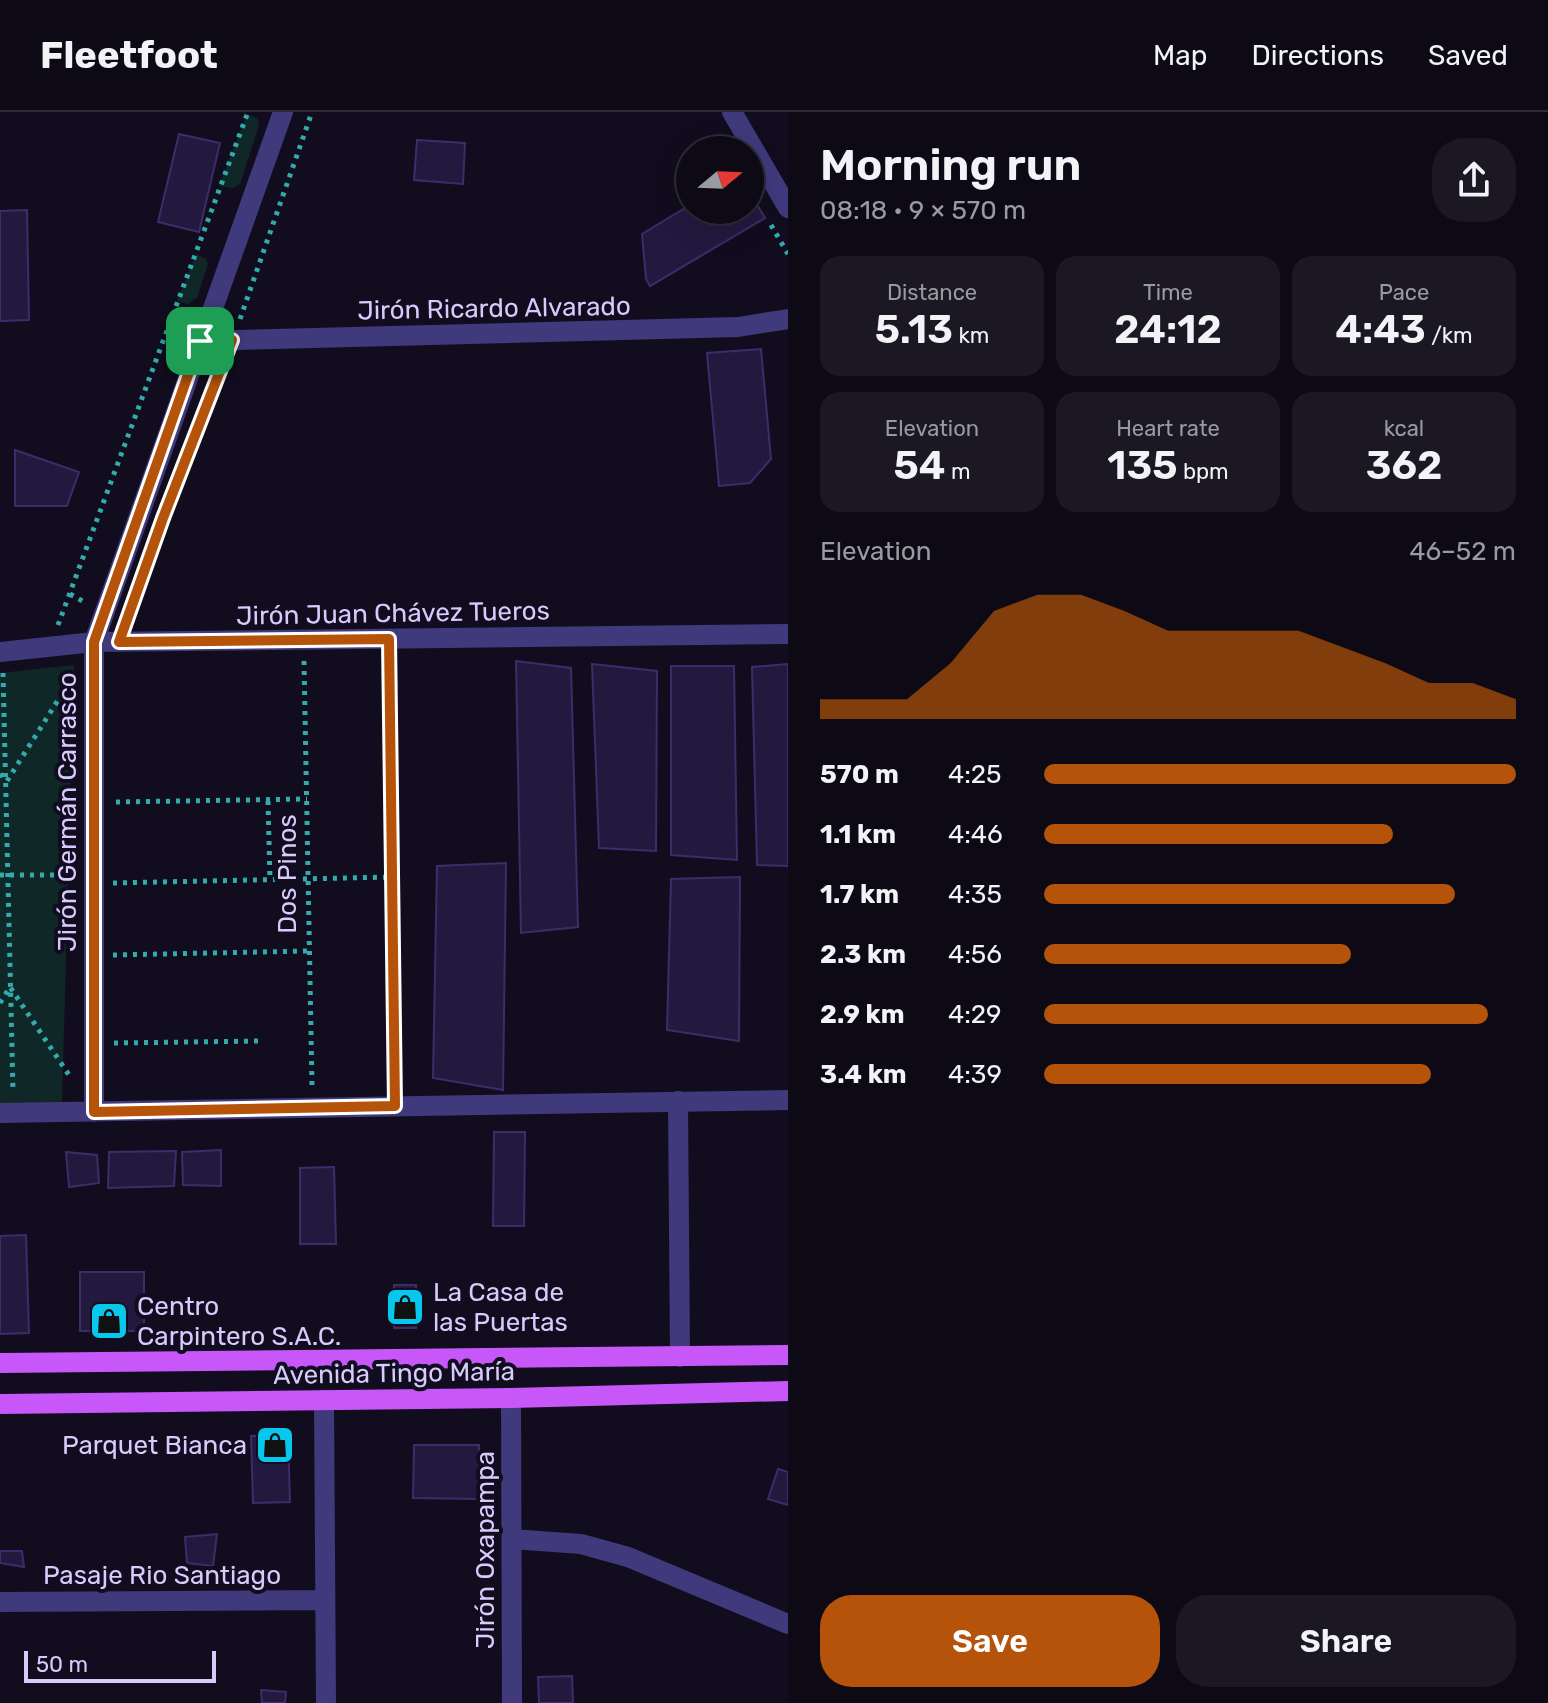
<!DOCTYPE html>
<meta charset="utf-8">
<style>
body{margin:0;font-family:Rubik,sans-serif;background:#1b1823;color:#f1f3f6;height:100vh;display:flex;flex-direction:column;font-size:30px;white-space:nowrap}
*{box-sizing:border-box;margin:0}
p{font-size:26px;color:#9a9aa1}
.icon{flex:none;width:44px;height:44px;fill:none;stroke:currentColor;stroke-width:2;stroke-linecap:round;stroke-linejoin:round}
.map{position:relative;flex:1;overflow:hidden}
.drawer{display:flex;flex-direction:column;background:#0d0a16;width:760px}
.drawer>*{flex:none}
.needle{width:52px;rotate:71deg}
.controls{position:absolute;left:676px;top:24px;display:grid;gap:16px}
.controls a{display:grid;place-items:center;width:88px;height:88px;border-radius:50%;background:#0d0a16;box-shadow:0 8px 32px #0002,0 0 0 2px #2d2b35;font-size:40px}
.scale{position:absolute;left:24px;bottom:20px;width:192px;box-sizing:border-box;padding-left:8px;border:4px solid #d5ccfd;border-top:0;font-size:22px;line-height:28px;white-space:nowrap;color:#d5ccfd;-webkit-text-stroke:6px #110d1e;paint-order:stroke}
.pin{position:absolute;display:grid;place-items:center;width:68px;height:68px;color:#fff;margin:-34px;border-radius:16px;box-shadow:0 4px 12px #0006}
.round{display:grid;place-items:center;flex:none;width:84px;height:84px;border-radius:32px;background:#1b1823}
.summary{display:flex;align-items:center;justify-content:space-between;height:136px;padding:0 32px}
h1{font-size:44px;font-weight:600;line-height:60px}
.stats{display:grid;grid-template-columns:repeat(3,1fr);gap:12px;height:136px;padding:8px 32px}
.stats div{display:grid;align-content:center;border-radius:20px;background:#1b1823;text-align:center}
.stats b{font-size:40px;font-weight:600}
.stats small{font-size:22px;font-weight:400}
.stats p{font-size:22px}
.chart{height:224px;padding:16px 32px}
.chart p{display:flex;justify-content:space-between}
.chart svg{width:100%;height:144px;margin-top:8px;fill:#b45309;opacity:.7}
.action{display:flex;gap:16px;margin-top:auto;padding:16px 32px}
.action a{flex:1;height:92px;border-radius:32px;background:#b45309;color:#fff;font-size:32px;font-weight:600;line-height:92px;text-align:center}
.action a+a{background:#1b1823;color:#f1f3f6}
ul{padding:0 32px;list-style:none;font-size:26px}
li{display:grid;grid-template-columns:128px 96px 1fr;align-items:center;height:60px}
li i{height:20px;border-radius:10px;background:#b45309}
header{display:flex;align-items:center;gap:48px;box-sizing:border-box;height:112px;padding:0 40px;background:#0d0a16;border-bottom:2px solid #2d2b35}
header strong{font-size:38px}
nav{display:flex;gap:44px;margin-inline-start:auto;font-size:28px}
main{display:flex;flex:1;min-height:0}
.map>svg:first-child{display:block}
</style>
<header>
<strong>Fleetfoot</strong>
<nav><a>Map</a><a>Directions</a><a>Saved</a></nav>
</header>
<main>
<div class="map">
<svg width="788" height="1591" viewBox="0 0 788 1591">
<rect width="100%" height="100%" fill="#110d1e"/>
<path fill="#102728" d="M247,2L257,6L259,13L240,72L232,76L219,74Z
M196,142L206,147L208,152L197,186L188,192L177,189Z
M74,553L62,991H0V561Z"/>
<path fill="#23193e" stroke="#3d2c6a" stroke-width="2" d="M179,22L220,31L199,120L158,110Z
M417,28L465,31L463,72L414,68Z
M750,81L765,106L650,174L646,167L642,122L690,93V98H750Z
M27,98L29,208L0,209V99Z
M761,237L771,347L750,371L719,374L707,241Z
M15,338L79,360L67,394H15Z
M516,549L571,556L578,815L521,821Z
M592,552L657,559L656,739L599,736Z
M788,552V754L757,753L752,555Z
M671,554H734L737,748L671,743Z
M506,751L503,978L433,966L437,754Z
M740,765L739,929L667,918L671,767Z
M494,1020H525L524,1114H493Z
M221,1038V1074L183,1073L182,1040Z
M176,1039L174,1074L108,1076L109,1040Z
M66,1040L97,1043L99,1071L69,1075Z
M334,1055L336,1132H300V1056Z
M26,1123L29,1221L0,1222V1124Z
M80,1160H144V1219H80Z
M394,1173H416V1216H394Z
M288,1323L290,1390L253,1391L251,1324Z
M414,1333H479L478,1387L413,1386Z
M778,1357L788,1360V1393L768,1387Z
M217,1422L213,1454L187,1451L185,1425Z
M0,1439H22L24,1455L0,1451Z
M572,1564L573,1591H539L538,1565Z
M261,1578L286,1580L285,1591H262Z"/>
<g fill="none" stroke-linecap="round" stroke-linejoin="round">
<path stroke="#31abac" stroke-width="5" stroke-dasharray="4 6" stroke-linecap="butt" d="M771,113L788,142
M240,207L312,0
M191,334L223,250
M70,482L86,491
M58,513L248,0
M389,547L396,973
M304,549L312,974
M3,561L13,979
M0,662L7,669L72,566
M268,689L270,768
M116,690L307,687
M0,763H75
M113,771L391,765
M113,843L308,839
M0,891L10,875L71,966
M114,931L262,929"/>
<path stroke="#40397c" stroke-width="20" d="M732,0L788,96
M200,229L738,215L788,207
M0,540L94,530L788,522
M678,989L680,1245
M94,1000V530L283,0
M0,1001L788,988
M511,1286L512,1591
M324,1288L326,1591
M512,1427L581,1432L628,1445L788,1512
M0,1490L325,1488"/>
<path stroke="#c757f9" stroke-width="20" d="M0,1251L788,1243
M0,1292L511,1286L788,1279"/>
</g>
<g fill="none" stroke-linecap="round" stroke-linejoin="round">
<defs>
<path id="route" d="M232,228L163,406L119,530L389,527L395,994L94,1000V530L200,229Z"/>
</defs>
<use href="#route" stroke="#fff" stroke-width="16"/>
<use href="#route" stroke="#b45309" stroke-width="10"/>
</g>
<defs>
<symbol id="shop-square" viewBox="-11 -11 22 22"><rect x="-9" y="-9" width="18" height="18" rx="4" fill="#08c7ed" stroke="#110d1e"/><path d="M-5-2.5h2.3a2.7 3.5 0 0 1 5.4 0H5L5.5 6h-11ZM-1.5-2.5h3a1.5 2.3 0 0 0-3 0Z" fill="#111"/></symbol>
</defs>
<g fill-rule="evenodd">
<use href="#shop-square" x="383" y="1173" width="44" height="44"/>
<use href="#shop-square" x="87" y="1187" width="44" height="44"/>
<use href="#shop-square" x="253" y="1311" width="44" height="44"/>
</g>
<g text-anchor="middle" stroke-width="8" stroke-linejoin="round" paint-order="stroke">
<g font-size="26" fill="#d5ccfd" stroke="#110d1e">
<text transform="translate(494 196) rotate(-1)" y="9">Jirón Ricardo Alvarado</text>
<text transform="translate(393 501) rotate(-1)" y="9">Jirón Juan Chávez Tueros</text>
<text transform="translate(67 700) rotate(-90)" y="9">Jirón Germán Carrasco</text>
<text transform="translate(287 762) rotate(-90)" y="9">Dos Pinos</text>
<text transform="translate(394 1261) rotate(-1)" y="9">Avenida Tingo María</text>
<text transform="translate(485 1438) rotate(-90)" y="9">Jirón Oxapampa</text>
<text x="162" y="1472">Pasaje Rio Santiago</text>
</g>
<g font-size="26" fill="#d5ccfd" stroke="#110d1e" text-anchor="start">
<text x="433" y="1189">La Casa de<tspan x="433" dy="30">las Puertas</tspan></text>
<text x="137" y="1203">Centro<tspan x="137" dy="30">Carpintero S.A.C.</tspan></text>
<text x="247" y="1342" text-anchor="end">Parquet Bianca</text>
</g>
</g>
</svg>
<div class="controls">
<a><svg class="needle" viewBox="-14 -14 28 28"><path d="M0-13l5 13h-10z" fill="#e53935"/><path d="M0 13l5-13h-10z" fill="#9a9aa1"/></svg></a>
</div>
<div class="scale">50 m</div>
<div class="pin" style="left:200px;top:229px;background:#1e9e55"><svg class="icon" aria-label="arrive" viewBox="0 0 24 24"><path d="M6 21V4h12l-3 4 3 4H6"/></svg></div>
</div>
<section class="drawer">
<div class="summary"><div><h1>Morning run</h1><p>08:18 · 9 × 570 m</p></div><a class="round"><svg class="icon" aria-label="share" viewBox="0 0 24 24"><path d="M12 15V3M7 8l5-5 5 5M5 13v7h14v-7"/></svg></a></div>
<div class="stats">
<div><p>Distance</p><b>5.13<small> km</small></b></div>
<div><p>Time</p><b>24:12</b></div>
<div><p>Pace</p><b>4:43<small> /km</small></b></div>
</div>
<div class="stats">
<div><p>Elevation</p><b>54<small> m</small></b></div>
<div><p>Heart rate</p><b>135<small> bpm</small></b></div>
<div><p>kcal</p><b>362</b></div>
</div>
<div class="chart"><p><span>Elevation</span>46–52 m</p>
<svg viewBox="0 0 160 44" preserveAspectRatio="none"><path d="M0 44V38L10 38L20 38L30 27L40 11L50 6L60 6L70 11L80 17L90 17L100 17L110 17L120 22L130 27L140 33L150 33L160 38V44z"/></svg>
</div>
<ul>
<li><b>570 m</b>4:25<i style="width:100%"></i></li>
<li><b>1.1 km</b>4:46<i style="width:74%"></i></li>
<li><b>1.7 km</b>4:35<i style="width:87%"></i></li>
<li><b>2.3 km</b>4:56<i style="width:65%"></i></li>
<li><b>2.9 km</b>4:29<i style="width:94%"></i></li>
<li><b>3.4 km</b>4:39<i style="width:82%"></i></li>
</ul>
<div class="action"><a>Save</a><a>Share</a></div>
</section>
</main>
